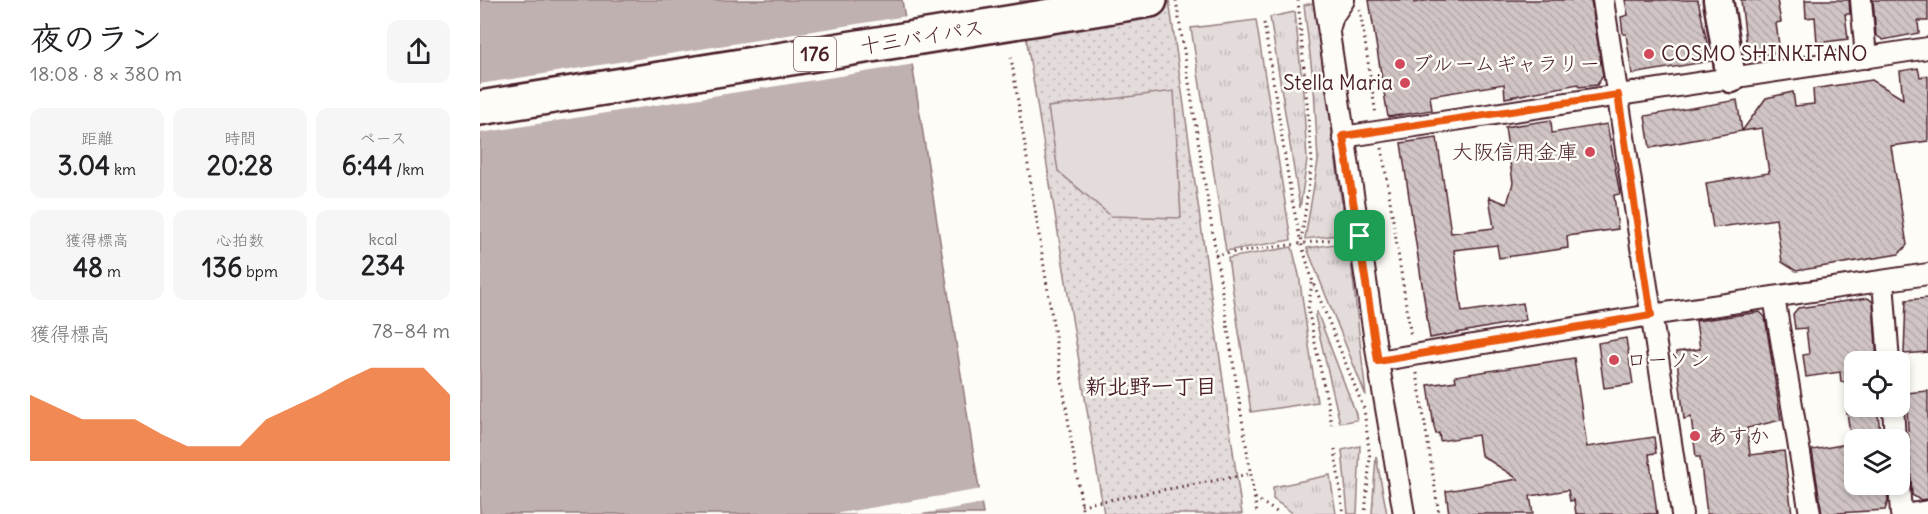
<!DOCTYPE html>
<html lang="ja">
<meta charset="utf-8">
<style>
body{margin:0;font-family:Delius,"Klee One",sans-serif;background:#f6f6f6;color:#202124;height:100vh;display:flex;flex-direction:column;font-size:22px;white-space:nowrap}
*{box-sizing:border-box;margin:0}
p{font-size:20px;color:#757577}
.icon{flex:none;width:33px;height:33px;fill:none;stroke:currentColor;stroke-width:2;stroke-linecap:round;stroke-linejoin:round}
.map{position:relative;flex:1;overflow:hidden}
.side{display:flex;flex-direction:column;background:#fff;width:480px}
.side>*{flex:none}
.buttons{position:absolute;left:1364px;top:351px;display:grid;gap:12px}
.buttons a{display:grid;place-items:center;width:66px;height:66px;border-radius:12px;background:#fff;box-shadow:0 3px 9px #0003;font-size:30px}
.pin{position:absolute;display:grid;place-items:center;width:51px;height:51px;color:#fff;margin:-26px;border-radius:12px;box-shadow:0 3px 9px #0006}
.round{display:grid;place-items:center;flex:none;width:63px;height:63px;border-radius:12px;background:#f6f6f6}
.summary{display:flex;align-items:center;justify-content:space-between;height:102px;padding:0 30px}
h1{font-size:33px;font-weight:800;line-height:45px}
.stats{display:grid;grid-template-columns:repeat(3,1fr);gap:9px;height:102px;padding:6px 30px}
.stats div{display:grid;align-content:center;border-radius:12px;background:#f6f6f6;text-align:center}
.stats b{font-size:26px;font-weight:800}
.stats small{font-size:16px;font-weight:400}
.stats p{font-size:16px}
.chart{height:168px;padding:12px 30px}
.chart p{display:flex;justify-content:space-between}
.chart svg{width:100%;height:108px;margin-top:6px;fill:#ea580c;opacity:.7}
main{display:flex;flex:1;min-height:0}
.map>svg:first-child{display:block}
</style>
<main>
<section class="side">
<div class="summary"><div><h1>夜のラン</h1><p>18:08 · 8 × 380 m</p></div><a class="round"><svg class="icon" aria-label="share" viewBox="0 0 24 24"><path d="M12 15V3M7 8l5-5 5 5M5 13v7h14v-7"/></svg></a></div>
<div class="stats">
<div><p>距離</p><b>3.04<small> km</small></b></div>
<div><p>時間</p><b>20:28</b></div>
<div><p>ペース</p><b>6:44<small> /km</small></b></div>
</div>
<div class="stats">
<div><p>獲得標高</p><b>48<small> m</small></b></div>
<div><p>心拍数</p><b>136<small> bpm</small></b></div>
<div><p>kcal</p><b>234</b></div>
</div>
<div class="chart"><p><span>獲得標高</span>78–84 m</p>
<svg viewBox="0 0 160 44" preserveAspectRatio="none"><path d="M0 44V17L10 22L20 27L30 27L40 27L50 33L60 38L70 38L80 38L90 27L100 22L110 17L120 11L130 6L140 6L150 6L160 17V44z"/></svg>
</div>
</section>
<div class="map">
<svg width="1448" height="514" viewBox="0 0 1448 514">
<defs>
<pattern id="grass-tufts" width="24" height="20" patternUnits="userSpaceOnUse" patternTransform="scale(1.5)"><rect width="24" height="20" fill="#e3dcda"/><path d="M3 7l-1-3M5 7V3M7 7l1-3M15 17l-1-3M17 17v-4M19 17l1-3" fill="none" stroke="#c4bcbb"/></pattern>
<pattern id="park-dots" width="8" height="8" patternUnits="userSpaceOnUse" patternTransform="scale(1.5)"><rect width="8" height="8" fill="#e3dcda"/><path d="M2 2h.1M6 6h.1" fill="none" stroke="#c4bcbb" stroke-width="1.8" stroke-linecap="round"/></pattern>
<pattern id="building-back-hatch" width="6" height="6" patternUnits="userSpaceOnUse" patternTransform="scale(1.5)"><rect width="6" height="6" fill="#d0c5c4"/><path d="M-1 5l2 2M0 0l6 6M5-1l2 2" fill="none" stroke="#b4a9a9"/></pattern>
</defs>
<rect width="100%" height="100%" fill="#fdfcf7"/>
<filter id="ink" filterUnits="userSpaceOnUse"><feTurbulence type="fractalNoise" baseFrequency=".0167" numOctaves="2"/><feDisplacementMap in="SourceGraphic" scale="12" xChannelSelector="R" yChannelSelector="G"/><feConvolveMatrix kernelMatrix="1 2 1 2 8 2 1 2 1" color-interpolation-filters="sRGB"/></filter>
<g filter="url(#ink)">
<path fill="url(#grass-tufts)" stroke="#967e82" stroke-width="1.5" d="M834,3L866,234L825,239L838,161L834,88L824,5Z
M815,12L823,92L827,160L820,208L790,17Z
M776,20L811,240L746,251L711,28Z
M869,242L886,396L827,248Z
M812,247L819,275L837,402L771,412L748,258Z
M837,312L875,411L877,420L860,423L835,316Z
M880,446L877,514H868L862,450Z
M896,456L907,514H892Z
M850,475L856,514H814L793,499V487Z"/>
<path fill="url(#park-dots)" stroke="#967e82" stroke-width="1.5" d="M540,0H689L762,514H624Z"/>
<path fill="#e3dcda" stroke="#967e82" stroke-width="1.5" d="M694,91L701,218L631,216L578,171L568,107Z"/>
<path fill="#c0b1b1" stroke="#91777b" stroke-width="1.5" d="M0,0H422L503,514H0Z"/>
<path fill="#fdfcf7" d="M427,16L435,64L0,133V84Z
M502,489L504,503L441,514H354Z"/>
<path fill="url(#building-back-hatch)" stroke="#4a1f2b" stroke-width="1.5" d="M889,0H933L934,3L950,0H1111L1123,76L1117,85L1099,87L1098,84L1025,98L1024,84L950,96L952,110L908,117Z
M1145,0H1218L1231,61L1152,74L1146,34H1143L1141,17L1148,15Z
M1261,0H1297L1301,22L1296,23L1300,52L1268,57Z
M1325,0H1369L1370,14H1365L1368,39L1337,43L1335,17L1326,18Z
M1393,0H1448V21H1438L1439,33L1403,40L1396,35Z
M1438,68L1440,77L1448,76V141L1411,146L1427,245L1419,254L1316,271L1302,262L1296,219L1233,228L1226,183L1289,173L1282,128L1262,131L1286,98L1313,92L1315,106L1334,104L1333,89L1392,80L1423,99L1420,71Z
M1257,100L1262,131L1170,148L1165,116Z
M1071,120L1072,133L1127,124L1140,194L1134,195L1138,229L1087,236L1088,248L1019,258L1017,245L974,250L982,312L1043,303L1046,320L950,338L921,143L957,138L971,233L1014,228L1009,197L1027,204L1033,183L1025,127Z
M1388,298L1393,302L1397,362H1374V381L1361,382L1360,372L1326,377L1323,355L1329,354L1326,328L1315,329L1313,314L1318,308Z
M1448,298V352L1424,354L1426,300Z
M1280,312L1285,317L1301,420L1267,428L1270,455L1304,451L1312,514H1227L1220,457H1216L1211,417L1204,419L1196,352L1220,349L1216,321Z
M1146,338L1153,384L1124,388L1118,343Z
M1094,358L1107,447L1174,437L1176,453L1169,454L1177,514H1096L1094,500L1090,501L1088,490L1050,496L1053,514H969L966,491L1038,479L1001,455L998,435L960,441L959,433L956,434L954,427L948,385L976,381L975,376Z
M1448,391V499L1440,500L1432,495L1426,393Z
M1366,406H1397L1401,440H1371Z
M1374,443V484H1407L1408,501L1405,510L1342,514L1332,450Z"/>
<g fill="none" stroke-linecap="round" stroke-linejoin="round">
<defs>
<path id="street" d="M844,0L898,361L924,514
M1123,0L1202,514
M1381,0L1386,58
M849,30L853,16L864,0
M863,137L1448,48
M1403,281L1409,362
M1294,297L1330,514
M898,361L1171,315L1448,274
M1413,406L1415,440
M1419,484L1421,514
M1430,514L1448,511"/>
<path id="secondary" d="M1238,0L1251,78"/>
<path id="highway" d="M0,108L670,0"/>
</defs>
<use href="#street" stroke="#4a1f2b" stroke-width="24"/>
<use href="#secondary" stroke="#4a1f2b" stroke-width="33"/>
<use href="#highway" stroke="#4a1f2b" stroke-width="38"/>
<path stroke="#4a1f2b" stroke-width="3" stroke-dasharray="1.5 4.5" stroke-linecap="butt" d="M696,0L777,514
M818,0L832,161L821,242L833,282L884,409L890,458L885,514
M880,9L896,115
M784,23L811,195L820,238
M531,57L603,514
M902,148L931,337
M735,255L863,238
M832,283L828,309L852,425
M937,373L959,514
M855,449L863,514
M775,498L800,514
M601,505L770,474"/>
<use href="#street" stroke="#fdfcf7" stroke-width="20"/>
<use href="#secondary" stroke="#fdfcf7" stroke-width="28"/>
<use href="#highway" stroke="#fdfcf7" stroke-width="33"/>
</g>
</g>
<g fill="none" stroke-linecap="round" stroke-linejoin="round" filter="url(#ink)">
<defs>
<path id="route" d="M1138,95L1171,315L898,361L863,136Z"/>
</defs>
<use href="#route" stroke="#fff" stroke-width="12"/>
<use href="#route" stroke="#ea580c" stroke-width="8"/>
</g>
<g fill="#d1495b" stroke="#fdfcf7" stroke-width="2">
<circle cx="1169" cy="54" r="6"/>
<circle cx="920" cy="64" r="6"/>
<circle cx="925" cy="83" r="6"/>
<circle cx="1110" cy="152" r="6"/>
<circle cx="1134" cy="360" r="6"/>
<circle cx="1215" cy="436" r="6"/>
</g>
<g text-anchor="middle" stroke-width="5" stroke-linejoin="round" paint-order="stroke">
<rect fill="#fdfcf7" stroke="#806168" stroke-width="1.5" x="314" y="37" width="42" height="34" rx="4.5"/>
<g font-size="20" font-weight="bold" fill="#4a1f2b">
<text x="335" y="61">176</text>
</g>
<g font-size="21" fill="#4a1f2b" stroke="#fdfcf7">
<text transform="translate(442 37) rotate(-9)" y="7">十三バイパス</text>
</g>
<g font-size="21" fill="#4a1f2b" stroke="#fdfcf7" text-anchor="start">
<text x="1181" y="61">COSMO SHINKITANO</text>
<text x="932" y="71">ブルームギャラリー</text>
<text x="913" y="90" text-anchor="end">Stella Maria</text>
<text x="1098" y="159" text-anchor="end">大阪信用金庫</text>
<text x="1146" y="367">ローソン</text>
<text x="1227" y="443">あすか</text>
</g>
<g font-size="22" font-weight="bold" fill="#4a1f2b" stroke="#fdfcf7">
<text x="671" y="394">新北野一丁目</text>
</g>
</g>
</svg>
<div class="buttons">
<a><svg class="icon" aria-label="locate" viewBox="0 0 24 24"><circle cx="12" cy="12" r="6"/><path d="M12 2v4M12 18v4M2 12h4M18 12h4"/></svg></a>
<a><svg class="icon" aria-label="layers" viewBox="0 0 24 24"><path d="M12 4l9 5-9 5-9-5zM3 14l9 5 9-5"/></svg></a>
</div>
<div class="pin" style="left:880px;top:236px;background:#1e9e55"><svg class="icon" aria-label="arrive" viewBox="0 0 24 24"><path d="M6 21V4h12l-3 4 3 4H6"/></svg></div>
</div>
</main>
